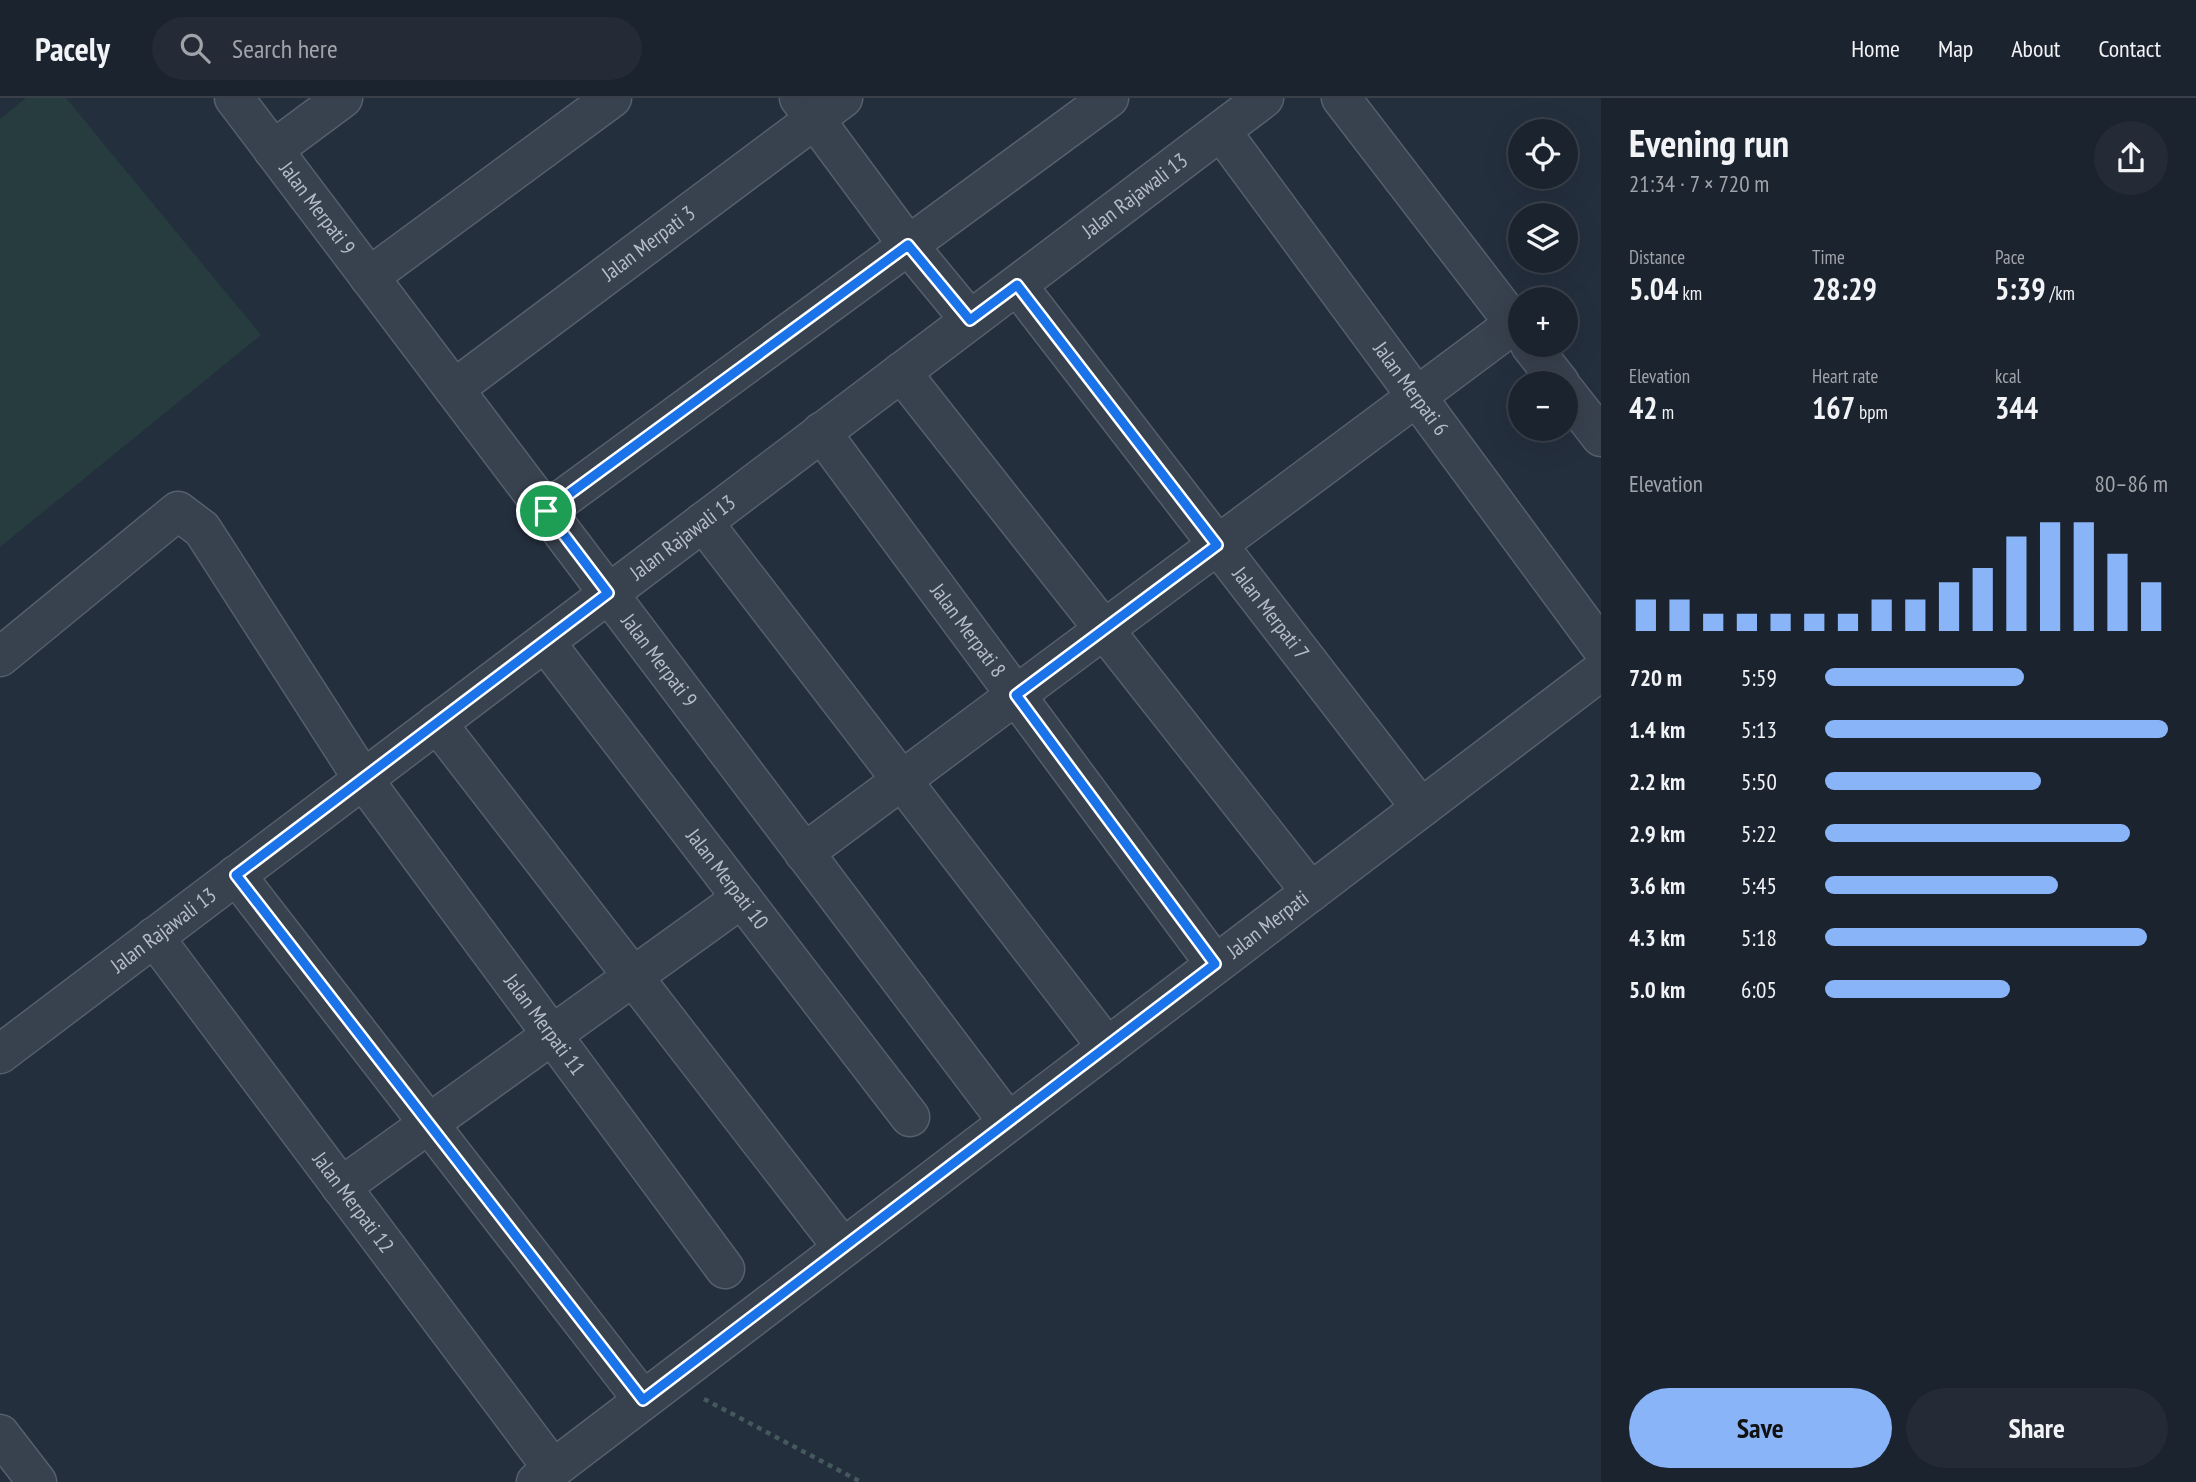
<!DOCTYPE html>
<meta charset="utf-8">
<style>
body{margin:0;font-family:"PT Sans Narrow",sans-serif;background:#242b36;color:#f1f3f6;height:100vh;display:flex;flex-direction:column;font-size:26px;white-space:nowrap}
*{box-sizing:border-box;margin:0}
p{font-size:23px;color:#a0a4aa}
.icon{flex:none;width:38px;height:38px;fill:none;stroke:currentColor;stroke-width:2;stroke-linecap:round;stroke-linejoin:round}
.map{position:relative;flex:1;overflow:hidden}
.panel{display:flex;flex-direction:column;background:#1b232e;width:595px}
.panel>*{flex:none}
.buttons{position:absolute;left:1508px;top:21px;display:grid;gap:14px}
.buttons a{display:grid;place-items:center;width:70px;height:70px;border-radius:50%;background:#1b232e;box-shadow:0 7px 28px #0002,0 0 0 2px #39404a;font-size:35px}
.pin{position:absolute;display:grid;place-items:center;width:60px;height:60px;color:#fff;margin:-30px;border:4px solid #fff;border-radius:50%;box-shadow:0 2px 7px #0007}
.round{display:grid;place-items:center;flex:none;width:74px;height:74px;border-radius:37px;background:#242b36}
.head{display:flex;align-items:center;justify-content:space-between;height:119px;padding:0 28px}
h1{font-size:38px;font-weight:700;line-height:52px}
.metrics{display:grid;grid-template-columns:repeat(3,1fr);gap:10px;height:119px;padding:7px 28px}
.metrics div{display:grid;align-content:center}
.metrics b{font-size:30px;font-weight:700}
.metrics small{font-size:19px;font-weight:400}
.metrics p{font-size:19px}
.chart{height:196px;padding:14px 28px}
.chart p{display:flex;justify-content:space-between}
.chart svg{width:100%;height:126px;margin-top:7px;stroke:#8ab4f8;stroke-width:6}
.action{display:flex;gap:14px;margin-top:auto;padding:14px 28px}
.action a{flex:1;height:80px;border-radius:42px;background:#8ab4f8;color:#111;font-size:28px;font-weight:700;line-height:80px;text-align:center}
.action a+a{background:#242b36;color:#f1f3f6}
ul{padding:0 28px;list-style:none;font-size:23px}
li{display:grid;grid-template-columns:112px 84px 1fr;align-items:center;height:52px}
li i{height:18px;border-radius:9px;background:#8ab4f8}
header{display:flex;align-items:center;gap:42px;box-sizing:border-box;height:98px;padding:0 35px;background:#1b232e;border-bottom:2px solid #39404a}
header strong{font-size:33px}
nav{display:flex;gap:38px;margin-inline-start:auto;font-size:24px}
.search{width:490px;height:63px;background:#242b36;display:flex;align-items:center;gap:18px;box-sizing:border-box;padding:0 24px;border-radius:38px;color:#a0a4aa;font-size:26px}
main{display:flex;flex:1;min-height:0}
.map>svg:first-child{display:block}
</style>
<header>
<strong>Pacely</strong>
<div class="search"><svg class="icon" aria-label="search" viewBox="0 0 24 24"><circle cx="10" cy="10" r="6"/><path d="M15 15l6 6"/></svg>Search here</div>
<nav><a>Home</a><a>Map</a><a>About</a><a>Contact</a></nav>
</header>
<main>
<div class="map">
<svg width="1601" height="1384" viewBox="0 0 1601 1384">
<rect width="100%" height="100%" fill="#242f3e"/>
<path fill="#263c3f" d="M26,0H66L261,237L0,449V21Z"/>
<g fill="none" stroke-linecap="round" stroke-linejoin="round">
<defs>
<g id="minor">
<path id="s1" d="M234,0L1008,1024"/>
<path d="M799,0L908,147L970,222"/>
<path d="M1341,0L1521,234"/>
<path id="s2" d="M1221,33L1601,549"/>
<path d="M273,52L343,0"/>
<path d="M369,179L612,0"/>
<path id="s3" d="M1017,187L1421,710"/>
<path d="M1530,247L1560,285"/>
<path d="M901,274L1311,794"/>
<path id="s4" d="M454,291L843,0"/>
<path d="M1566,294L1601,339"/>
<path id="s5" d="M821,334L1215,866"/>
<path d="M546,413L1109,0"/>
<path d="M703,424L1107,949"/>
<path id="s6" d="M545,544L910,1019"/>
<path id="s7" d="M0,559L178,413L202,431L363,681L725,1171"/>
<path d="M437,625L843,1150"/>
<path d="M804,755L1514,226"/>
<path d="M236,777L643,1302"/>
<path id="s8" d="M154,839L553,1371"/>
<path id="s9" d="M0,956L1264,0"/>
<path d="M341,1089L742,800"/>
<path d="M0,1336L37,1384"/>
<path id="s10" d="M536,1384L1601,573"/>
</g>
</defs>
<use href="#minor" stroke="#565f6c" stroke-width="41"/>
<path stroke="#44595c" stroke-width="4.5" stroke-dasharray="5 5" stroke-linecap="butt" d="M704,1301L861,1384"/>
<use href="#minor" stroke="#38414e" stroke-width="38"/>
</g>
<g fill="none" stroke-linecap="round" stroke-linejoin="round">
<defs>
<path id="route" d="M908,147L970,222L1017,187L1217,447L1016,597L1215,866L643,1302L236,777L608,495L546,413Z"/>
</defs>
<use href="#route" stroke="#fff" stroke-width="14"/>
<use href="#route" stroke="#1a73e8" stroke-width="9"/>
</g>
<g text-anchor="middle" stroke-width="6" stroke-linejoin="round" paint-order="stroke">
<g font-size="21" fill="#b4bcc9" stroke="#1d2633">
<text dy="7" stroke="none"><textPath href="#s9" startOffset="1423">Jalan Rajawali 13</textPath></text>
<text dy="7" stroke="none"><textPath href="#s1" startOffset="138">Jalan Merpati 9</textPath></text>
<text dy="7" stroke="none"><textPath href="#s4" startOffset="243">Jalan Merpati 3</textPath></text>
<text dy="7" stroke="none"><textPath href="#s2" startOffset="320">Jalan Merpati 6</textPath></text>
<text dy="7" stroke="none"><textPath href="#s9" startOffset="856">Jalan Rajawali 13</textPath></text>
<text dy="7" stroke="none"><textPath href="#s3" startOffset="415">Jalan Merpati 7</textPath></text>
<text dy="7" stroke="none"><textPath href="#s5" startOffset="247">Jalan Merpati 8</textPath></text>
<text dy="7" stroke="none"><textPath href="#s1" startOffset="705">Jalan Merpati 9</textPath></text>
<text dy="7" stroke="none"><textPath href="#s6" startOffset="299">Jalan Merpati 10</textPath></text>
<text dy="7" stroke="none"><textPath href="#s10" startOffset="920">Jalan Merpati</textPath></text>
<text dy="7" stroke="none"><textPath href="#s9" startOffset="205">Jalan Rajawali 13</textPath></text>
<text dy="7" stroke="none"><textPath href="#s7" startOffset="863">Jalan Merpati 11</textPath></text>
<text dy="7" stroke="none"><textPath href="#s8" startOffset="332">Jalan Merpati 12</textPath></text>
</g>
</g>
</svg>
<div class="buttons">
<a><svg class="icon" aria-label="locate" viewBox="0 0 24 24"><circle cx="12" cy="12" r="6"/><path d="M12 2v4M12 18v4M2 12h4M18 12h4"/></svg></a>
<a><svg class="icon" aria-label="layers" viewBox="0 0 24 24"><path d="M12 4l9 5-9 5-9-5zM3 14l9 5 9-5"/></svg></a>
<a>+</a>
<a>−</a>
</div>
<div class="pin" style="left:546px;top:413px;background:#1e9e55"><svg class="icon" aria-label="arrive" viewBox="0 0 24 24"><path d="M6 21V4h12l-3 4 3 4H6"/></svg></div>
</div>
<section class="panel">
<div class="head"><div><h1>Evening run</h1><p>21:34 · 7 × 720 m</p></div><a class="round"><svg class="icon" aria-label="share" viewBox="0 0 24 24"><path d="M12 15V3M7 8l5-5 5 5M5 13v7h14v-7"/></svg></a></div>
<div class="metrics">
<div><p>Distance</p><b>5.04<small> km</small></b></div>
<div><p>Time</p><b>28:29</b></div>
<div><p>Pace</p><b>5:39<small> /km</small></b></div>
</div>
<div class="metrics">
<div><p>Elevation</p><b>42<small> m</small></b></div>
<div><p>Heart rate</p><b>167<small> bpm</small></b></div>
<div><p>kcal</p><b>344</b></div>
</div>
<div class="chart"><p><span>Elevation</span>80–86 m</p>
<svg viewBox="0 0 160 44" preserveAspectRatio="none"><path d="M5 44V33M15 44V33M25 44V38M35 44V38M45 44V38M55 44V38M65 44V38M75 44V33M85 44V33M95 44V27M105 44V22M115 44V11M125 44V6M135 44V6M145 44V17M155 44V27"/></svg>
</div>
<ul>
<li><b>720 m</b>5:59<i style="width:58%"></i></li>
<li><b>1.4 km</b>5:13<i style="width:100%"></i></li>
<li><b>2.2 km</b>5:50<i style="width:63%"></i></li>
<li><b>2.9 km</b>5:22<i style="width:89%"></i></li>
<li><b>3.6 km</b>5:45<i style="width:68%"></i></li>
<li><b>4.3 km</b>5:18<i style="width:94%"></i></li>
<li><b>5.0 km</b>6:05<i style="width:54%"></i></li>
</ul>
<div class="action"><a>Save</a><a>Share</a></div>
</section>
</main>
